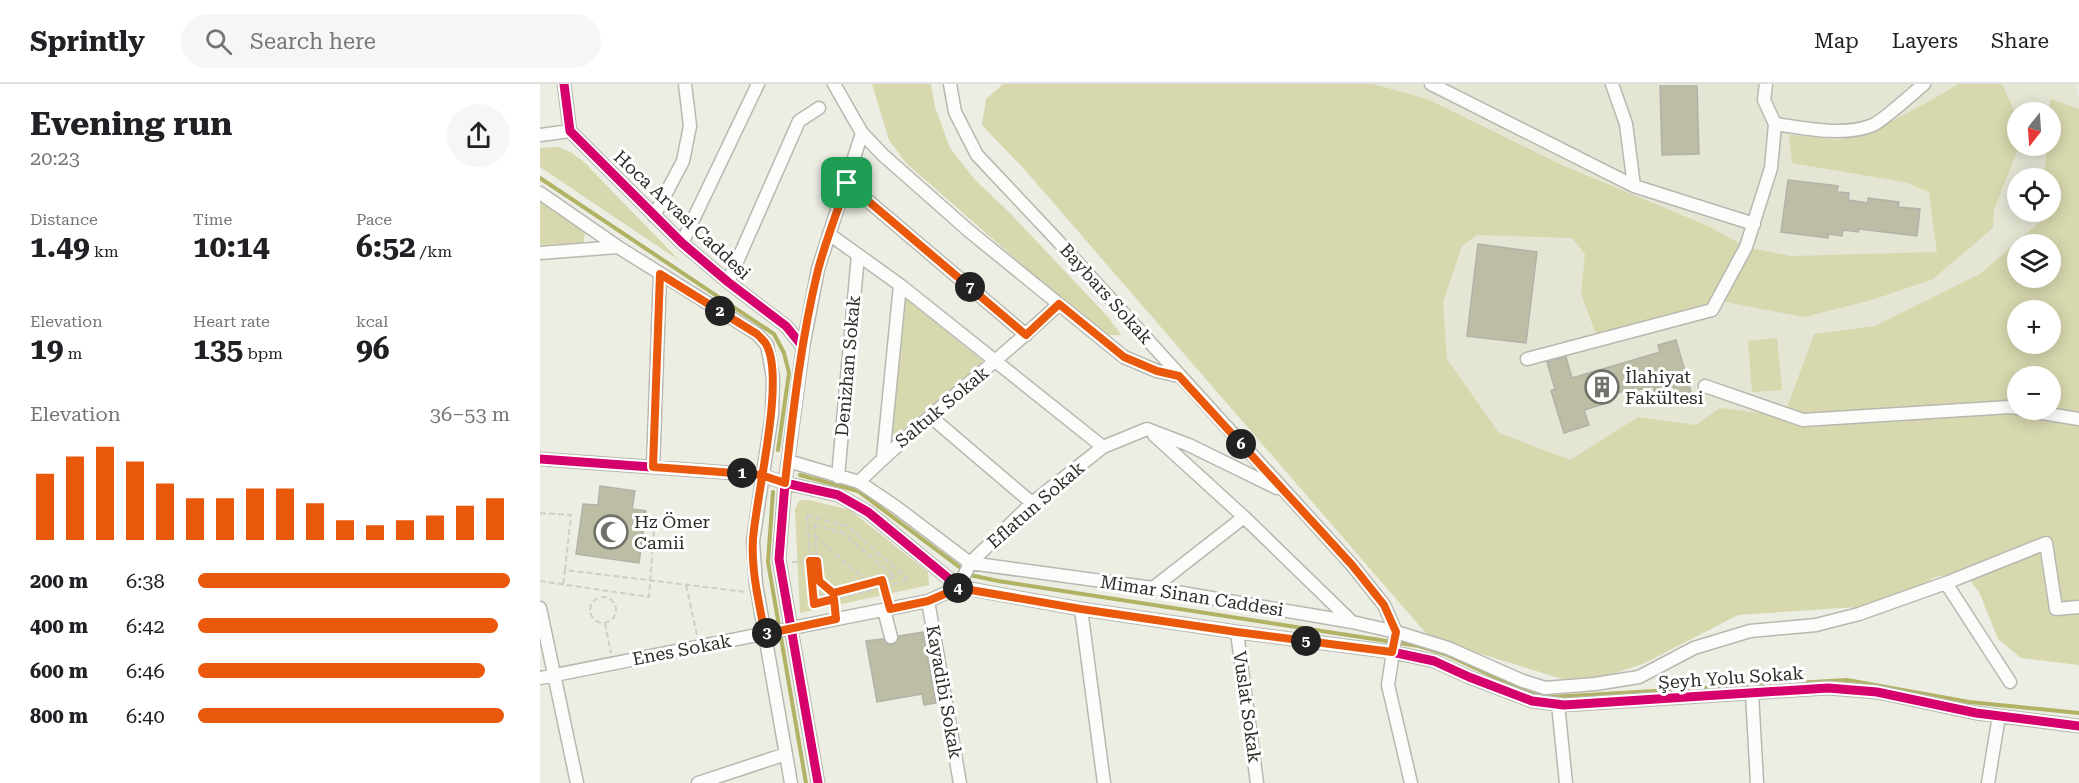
<!DOCTYPE html>
<meta charset="utf-8">
<style>
body{margin:0;font-family:"Roboto Serif",serif;background:#f6f6f6;color:#202124;height:100vh;display:flex;flex-direction:column;font-size:22px;white-space:nowrap}
*{box-sizing:border-box;margin:0}
p{font-size:20px;color:#757577}
.icon{flex:none;width:33px;height:33px;fill:none;stroke:currentColor;stroke-width:2;stroke-linecap:round;stroke-linejoin:round}
.map{position:relative;flex:1;overflow:hidden}
.sheet{display:flex;flex-direction:column;background:#fff;width:540px}
.sheet>*{flex:none}
.needle{width:39px;rotate:197deg}
.tools{position:absolute;left:1467px;top:18px;display:grid;gap:12px}
.tools a{display:grid;place-items:center;width:54px;height:54px;border-radius:50%;background:#fff;box-shadow:0 3px 15px #0003;font-size:30px}
.pin{position:absolute;display:grid;place-items:center;width:51px;height:51px;color:#fff;margin:-26px;border-radius:12px;box-shadow:0 3px 9px #0006}
.km{position:absolute;width:30px;height:30px;margin:-15px;border-radius:50%;background:#222;color:#fff;font-size:16px;line-height:30px;text-align:center}
.round{display:grid;place-items:center;flex:none;width:63px;height:63px;border-radius:32px;background:#f6f6f6}
.head{display:flex;align-items:center;justify-content:space-between;height:102px;padding:0 30px}
h1{font-size:33px;font-weight:700;line-height:45px}
.metrics{display:grid;grid-template-columns:repeat(3,1fr);gap:9px;height:102px;padding:6px 30px}
.metrics div{display:grid;align-content:center}
.metrics b{font-size:30px;font-weight:700}
.metrics small{font-size:16px;font-weight:400}
.metrics p{font-size:16px}
.chart{height:168px;padding:12px 30px}
.chart p{display:flex;justify-content:space-between}
.chart svg{width:100%;height:108px;margin-top:6px;stroke:#ea580c;stroke-width:6}
ul{padding:0 30px;list-style:none;font-size:20px}
li{display:grid;grid-template-columns:96px 72px 1fr;align-items:center;height:45px}
li i{height:15px;border-radius:8px;background:#ea580c}
header{display:flex;align-items:center;gap:36px;box-sizing:border-box;height:84px;padding:0 30px;background:#fff;border-bottom:2px solid #e0e0e0}
header strong{font-size:28px}
nav{display:flex;gap:33px;margin-inline-start:auto;font-size:21px}
.search{width:420px;height:54px;background:#f6f6f6;display:flex;align-items:center;gap:15px;box-sizing:border-box;padding:0 21px;border-radius:33px;color:#757577;font-size:22px}
main{display:flex;flex:1;min-height:0}
.map>svg:first-child{display:block}
</style>
<header>
<strong>Sprintly</strong>
<div class="search"><svg class="icon" aria-label="search" viewBox="0 0 24 24"><circle cx="10" cy="10" r="6"/><path d="M15 15l6 6"/></svg>Search here</div>
<nav><a>Map</a><a>Layers</a><a>Share</a></nav>
</header>
<main>
<section class="sheet">
<div class="head"><div><h1>Evening run</h1><p>20:23</p></div><a class="round"><svg class="icon" aria-label="share" viewBox="0 0 24 24"><path d="M12 15V3M7 8l5-5 5 5M5 13v7h14v-7"/></svg></a></div>
<div class="metrics">
<div><p>Distance</p><b>1.49<small> km</small></b></div>
<div><p>Time</p><b>10:14</b></div>
<div><p>Pace</p><b>6:52<small> /km</small></b></div>
</div>
<div class="metrics">
<div><p>Elevation</p><b>19<small> m</small></b></div>
<div><p>Heart rate</p><b>135<small> bpm</small></b></div>
<div><p>kcal</p><b>96</b></div>
</div>
<div class="chart"><p><span>Elevation</span>36–53 m</p>
<svg viewBox="0 0 160 44" preserveAspectRatio="none"><path d="M5 44V17M15 44V10M25 44V6M35 44V12M45 44V21M55 44V27M65 44V27M75 44V23M85 44V23M95 44V29M105 44V36M115 44V38M125 44V36M135 44V34M145 44V30M155 44V27"/></svg>
</div>
<ul>
<li><b>200 m</b>6:38<i style="width:100%"></i></li>
<li><b>400 m</b>6:42<i style="width:96%"></i></li>
<li><b>600 m</b>6:46<i style="width:92%"></i></li>
<li><b>800 m</b>6:40<i style="width:98%"></i></li>
</ul>
</section>
<div class="map">
<svg width="1539" height="699" viewBox="0 0 1539 699">
<rect width="100%" height="100%" fill="#ecede3"/>
<path fill="#e4e5d3" fill-rule="evenodd" d="M830,0H1536L1539,17V85L1510,94H1478V128H1507L1481,160H1478L1477,166L1140,428L872,395ZM1478,28H1510V62H1478Z"/>
<path fill="#d7d8ae" fill-rule="evenodd" d="M332,0H391L395,23L410,64L436,97L469,128L569,234L581,251H568L494,191L366,79L349,56Z
M463,0H833L887,15L1024,82L1168,142L1206,163L1250,172L1397,168L1389,108L1364,98L1252,79L1249,51L1300,56L1347,40L1404,9L1418,0H1462L1477,33L1479,62L1454,126L1453,144L1393,195L1332,216L1264,233L1185,218L1056,250L1041,210L1045,170L1032,154L937,151L922,162L903,218L907,275L959,349L1030,376L1098,333L1156,341L1180,324L1244,332L1274,250L1335,242L1440,190L1501,137L1502,128H1510V94H1504L1507,62H1510V15L1539,25V581L1481,574L1458,555L1440,510L1423,486L1393,494L1363,520L1198,531L1103,580L1066,592L1022,595L890,554L485,86L442,41L446,15ZM1478,160H1510V194H1478ZM1478,226H1510V260H1478ZM1478,292H1510V326H1478Z
M19,63L32,69L43,77L140,177L0,83V64Z
M0,118L46,146L43,159L0,161Z
M366,215L444,278L362,351L354,352L352,349Z
M1237,254L1242,306L1212,308L1208,257Z
M260,416H269L310,426L388,488L389,501L260,529L255,425Z"/>
<g fill="none" stroke-linecap="round" stroke-linejoin="round">
<path stroke="#b1b264" stroke-width="4" d="M0,94L234,250L244,269L249,289L238,366
M260,391L318,407L430,491L458,497L879,562L905,570L985,607L1012,613L1307,596L1429,618L1539,629
M233,408L228,478L266,699"/>
</g>
<path fill="#bcbda4" stroke="#b2b2ab" stroke-width="1.5" d="M1120,2H1157L1159,70L1122,71Z
M1248,96L1298,102L1297,108L1309,109L1308,116L1328,119V114L1359,118L1358,123L1380,125L1377,152L1319,145L1318,148L1303,146L1302,152L1288,150V154L1241,148Z
M938,160L997,168L986,259L927,252Z
M1136,256L1151,308L1117,318L1113,302L1098,306L1097,303L1071,311L1072,314L1068,315L1067,319L1044,326L1049,341L1024,349L1011,307L1015,305L1007,278L1026,273L1032,294L1120,268L1118,261Z
M60,402L95,407L92,425L106,427L99,479L36,470L43,420L58,421Z
M383,548L396,619L384,621L382,610L337,618L326,557L343,555L346,559L352,561L357,558L359,552Z"/>
<g fill="none" stroke-linecap="round" stroke-linejoin="round">
<defs>
<path id="minor" d="M24,0L30,47L142,159L188,198L246,242L263,263L245,399L239,475L278,699
M410,0L415,28L437,71L517,156L812,481L844,521L856,548
M891,0L1094,102L1214,140
M1072,0L1086,40L1094,102
M1235,40C1263,44 1305,53 1333,41C1345,35 1372,10 1384,0
M322,49L343,71L429,147L584,273L617,287L639,292
M0,51L30,47
M307,99L486,251
M0,109L78,163L217,250L227,261L233,294L232,330L213,457L216,500L251,699
M114,132L143,77L150,42L145,0
M289,150L360,201L563,363L607,345L649,361L737,404
M142,159L218,0
M0,169L78,163
M188,198L259,37L279,24
M263,263L278,185L322,49L294,0
M987,275L1172,226L1206,163L1231,84L1235,40L1224,16L1226,0
M1165,302L1263,336L1470,323L1478,324
M1484,326L1539,335
M391,333L492,419
M614,351L704,433L812,538
M343,374L360,201
M0,375L221,391L245,399L298,411L328,428L419,503L541,525L697,548L852,568L894,577L929,593L992,617L1024,621L1288,604L1337,608L1436,629L1539,642
M248,377L319,398L356,423L430,479L613,504L812,538L856,548L908,564L983,597L1005,604L1055,600L1099,593L1154,564L1210,547L1276,541L1319,530L1406,499L1470,598
M113,383L120,190
M298,393L318,171
M319,398C382,335 454,281 519,220
M1406,499L1506,459L1516,525L1539,523
M613,504L704,433
M388,517L420,699
M0,524L37,699
M541,525L564,699
M344,526L351,553
M697,548L717,699
M856,548L848,601L871,699
M0,594L388,517L419,503L430,479L492,419L563,363
M1212,609L1217,699
M1018,620L1026,699
M158,699L246,670
M1448,699L1459,632"/>
</defs>
<use href="#minor" stroke="#b8b8b1" stroke-width="15"/>
<path stroke="#cececc" stroke-width="2" stroke-dasharray="6 3" stroke-linecap="butt" d="M0,429L31,431L25,486L206,508
M267,431L307,442L369,496L274,521Z
M274,441L303,449L355,493L280,512Z
M275,452L329,499
M252,478L276,477
M342,496L347,513
M0,497L109,513L114,445
M279,497L293,509L295,524
M23,500L25,486
M146,501L157,551
M50 526a13 13 0 1 1 26 0a13 13 0 1 1-26 0Z
M65,539L71,569"/>
<use href="#minor" stroke="#fcfcfb" stroke-width="12"/>
<defs>
<path id="cycleway" d="M24,0L30,47L142,159L188,198L246,242L263,263L245,399L239,475L278,699
M0,375L221,391L245,399L298,411L328,428L419,503L541,525L697,548L852,568L894,577L929,593L992,617L1024,621L1288,604L1337,608L1436,629L1539,642"/>
</defs>
<use href="#cycleway" stroke="#fff" stroke-width="13"/>
<use href="#cycleway" stroke="#d6006c" stroke-width="9"/>
</g>
<g fill="none" stroke-linecap="round" stroke-linejoin="round">
<defs>
<path id="route" d="M307,99C297,128 286,156 278,186C261,255 253,328 245,399L221,391L113,383L120,190L217,250C220,253 224,257 226,260C246,294 216,412 213,455C211,486 219,519 225,550L296,535L294,515L274,520L270,477H277L279,497L293,509L342,496L350,525L388,517L419,504L541,525L697,548L852,568L856,548L844,521L812,481L639,292L617,287L584,273L519,220L486,251L307,99"/>
</defs>
<use href="#route" stroke="#fff" stroke-width="12"/>
<use href="#route" stroke="#ea580c" stroke-width="8"/>
</g>
<defs>
<symbol id="building-ring" viewBox="-11 -11 22 22"><circle r="9.5" fill="#fff" stroke="#707169" stroke-width="1.5"/><path d="M-4-6H4V6H1V3H-1V6H-4ZM-2.5-4.3h1.7v1.8h-1.7ZM.8-4.3h1.7v1.8H.8ZM-2.5-1h1.7V.8h-1.7ZM.8-1h1.7V.8H.8Z" fill="#707169"/></symbol>
<symbol id="mosque-ring" viewBox="-11 -11 22 22"><circle r="9.5" fill="#fff" stroke="#707169" stroke-width="1.5"/><path d="M3.5-4.9A6 6 0 1 0 3.5 4.9A5 5 0 1 1 3.5-4.9Z" fill="#707169"/></symbol>
</defs>
<g fill-rule="evenodd">
<use href="#building-ring" x="1043" y="284" width="38" height="38"/>
<use href="#mosque-ring" x="52" y="429" width="38" height="38"/>
</g>
<g text-anchor="middle" stroke-width="6" stroke-linejoin="round" paint-order="stroke">
<g font-size="18" fill="#2e2e28" stroke="#fff">
<text transform="translate(142 131) rotate(43)" y="6">Hoca Arvasi Caddesi</text>
<text transform="translate(566 210) rotate(48)" y="6">Baybars Sokak</text>
<text transform="translate(308 282) rotate(-85)" y="6">Denizhan Sokak</text>
<text transform="translate(402 323) rotate(-40)" y="6">Saltuk Sokak</text>
<text transform="translate(496 421) rotate(-41)" y="6">Eflatun Sokak</text>
<text transform="translate(652 512) rotate(9)" y="6">Mimar Sinan Caddesi</text>
<text transform="translate(142 566) rotate(-11)" y="6">Enes Sokak</text>
<text transform="translate(1191 594) rotate(-4)" y="6">Şeyh Yolu Sokak</text>
<text transform="translate(404 608) rotate(80)" y="6">Kayadibi Sokak</text>
<text transform="translate(707 623) rotate(82)" y="6">Vuslat Sokak</text>
</g>
<g font-size="18" fill="#2e2e28" stroke="#fff" text-anchor="start">
<text x="1085" y="299">İlahiyat<tspan x="1085" dy="21">Fakültesi</tspan></text>
<text x="94" y="444">Hz Ömer<tspan x="94" dy="21">Camii</tspan></text>
</g>
</g>
</svg>
<div class="tools">
<a><svg class="needle" viewBox="-14 -14 28 28"><path d="M0-13l5 13h-10z" fill="#e53935"/><path d="M0 13l5-13h-10z" fill="#757577"/></svg></a>
<a><svg class="icon" aria-label="locate" viewBox="0 0 24 24"><circle cx="12" cy="12" r="6"/><path d="M12 2v4M12 18v4M2 12h4M18 12h4"/></svg></a>
<a><svg class="icon" aria-label="layers" viewBox="0 0 24 24"><path d="M12 4l9 5-9 5-9-5zM3 14l9 5 9-5"/></svg></a>
<a>+</a>
<a>−</a>
</div>
<div class="pin" style="left:307px;top:99px;background:#1e9e55"><svg class="icon" aria-label="arrive" viewBox="0 0 24 24"><path d="M6 21V4h12l-3 4 3 4H6"/></svg></div>
<b class="km" style="left:202px;top:389px">1</b>
<b class="km" style="left:180px;top:227px">2</b>
<b class="km" style="left:227px;top:549px">3</b>
<b class="km" style="left:418px;top:504px">4</b>
<b class="km" style="left:766px;top:557px">5</b>
<b class="km" style="left:701px;top:360px">6</b>
<b class="km" style="left:430px;top:203px">7</b>
</div>
</main>
